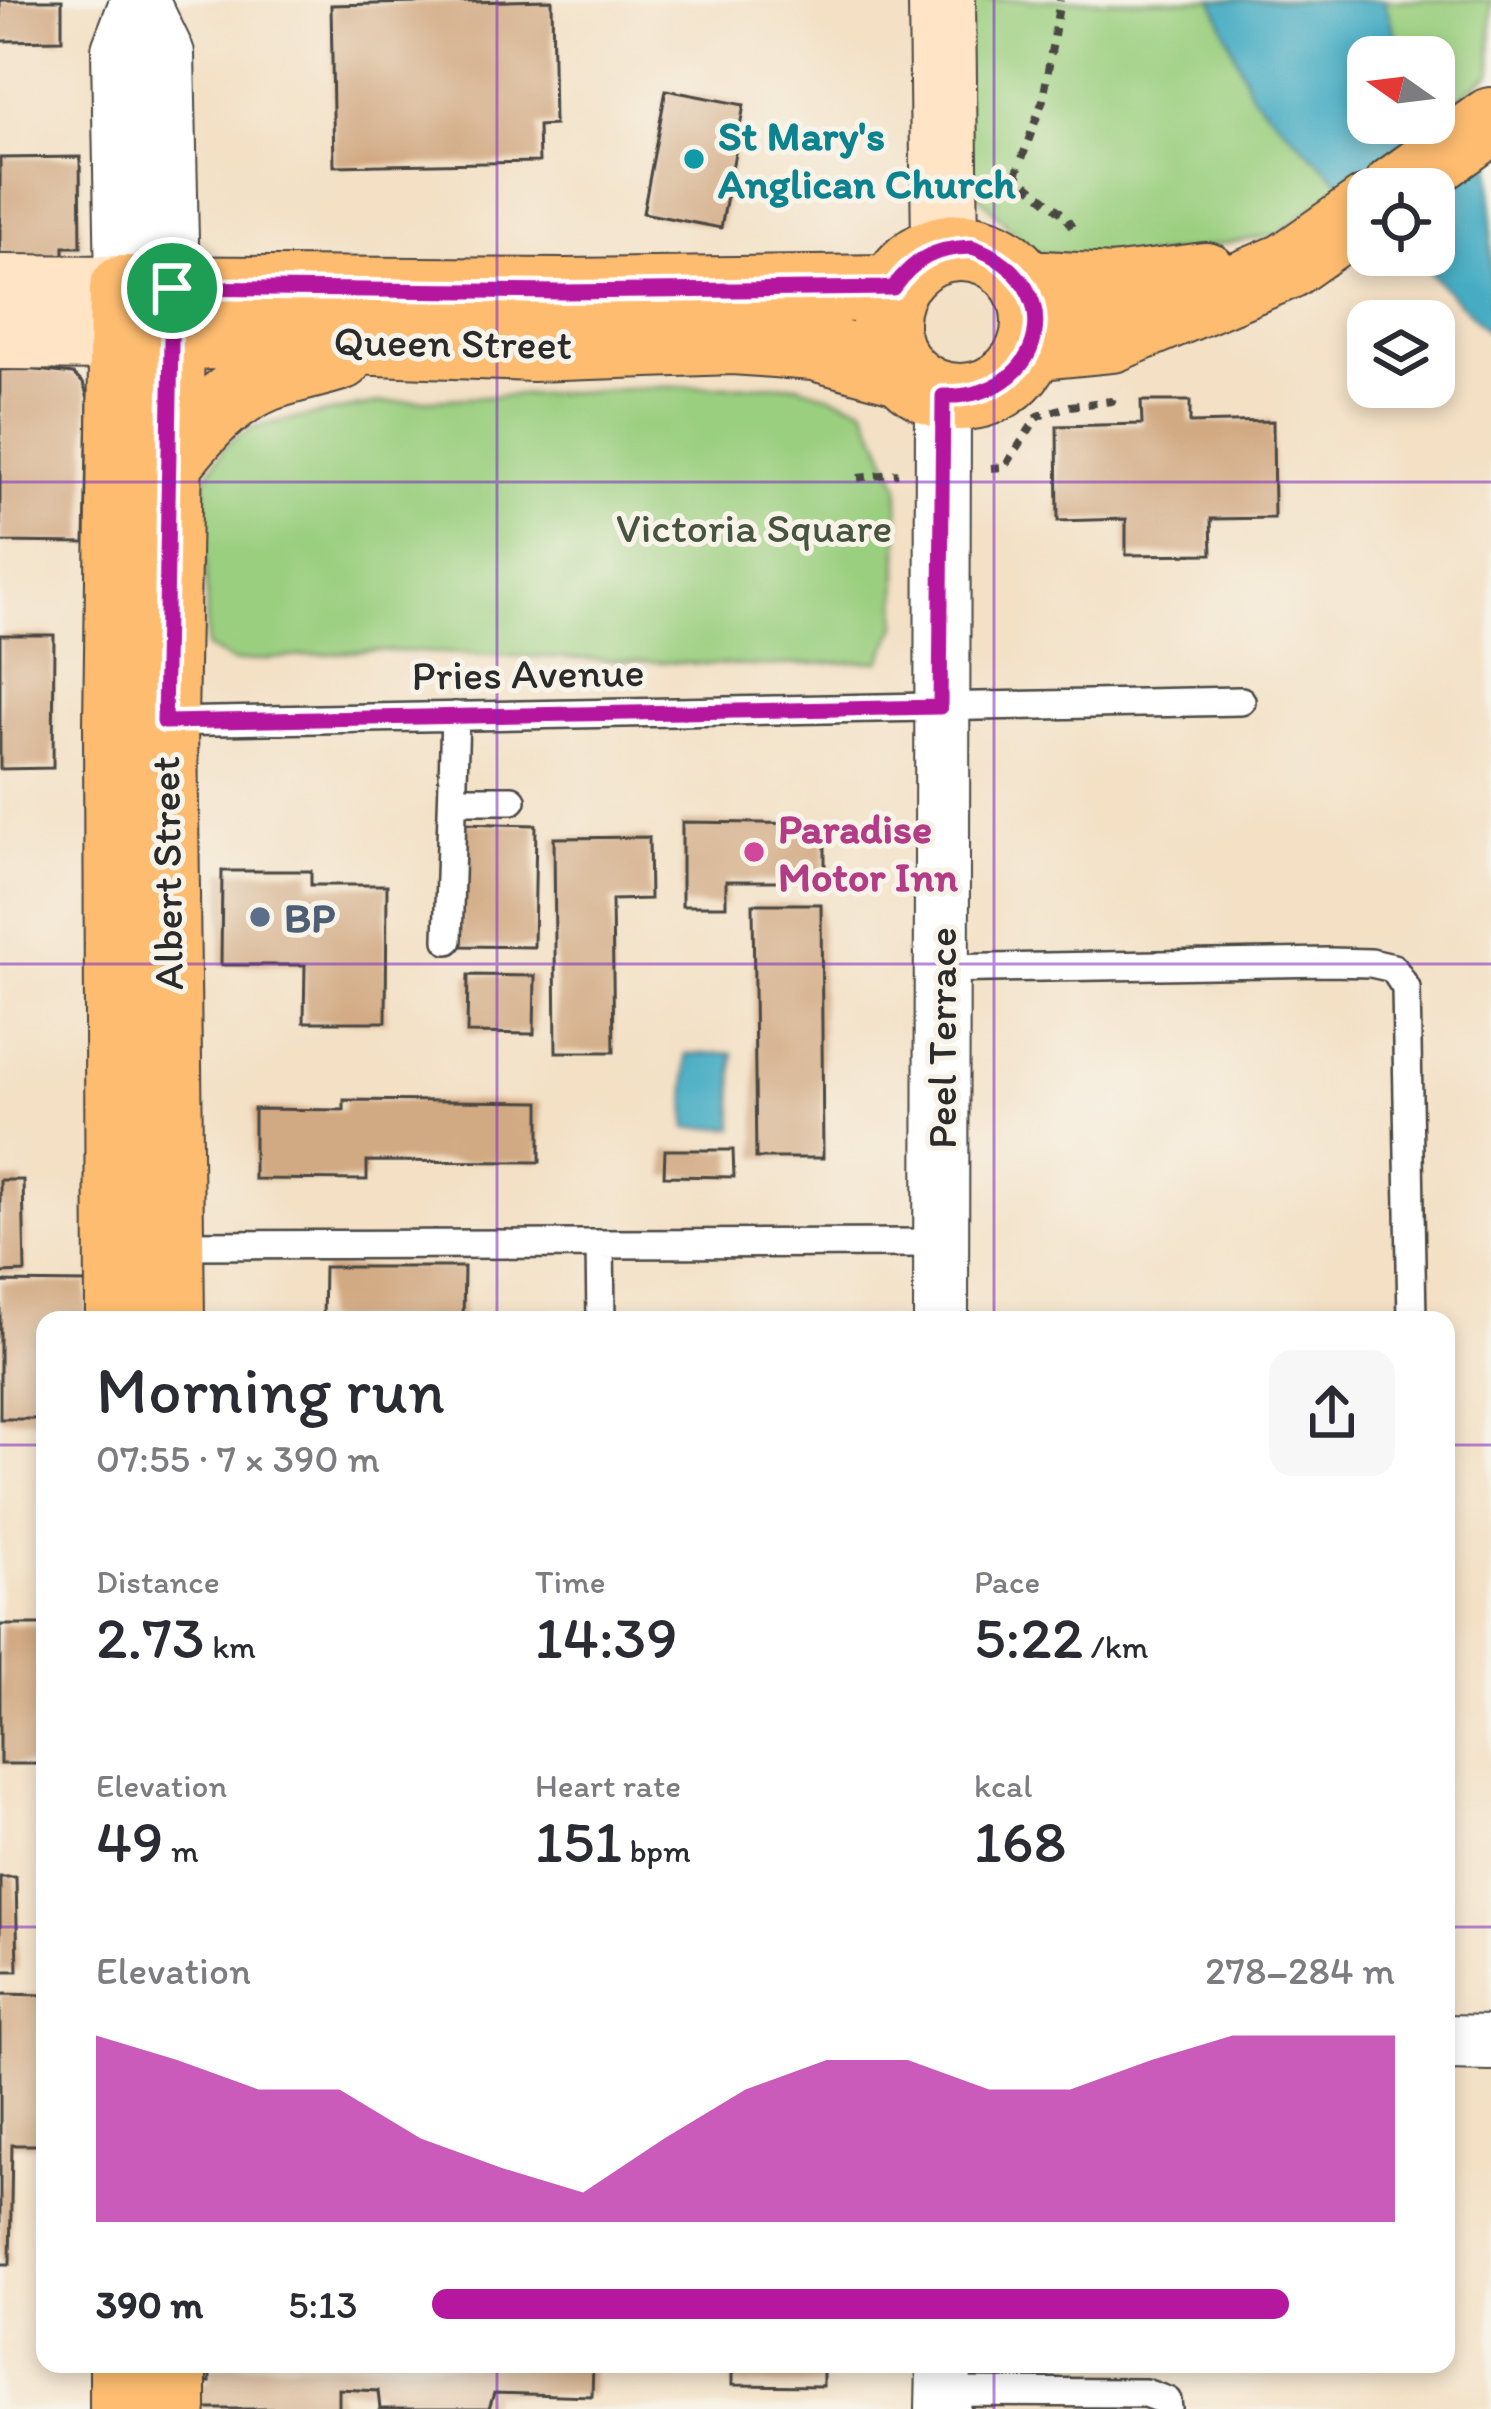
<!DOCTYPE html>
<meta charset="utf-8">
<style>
body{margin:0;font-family:Itim,sans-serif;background:#f7f7f7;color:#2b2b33;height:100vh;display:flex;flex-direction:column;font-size:45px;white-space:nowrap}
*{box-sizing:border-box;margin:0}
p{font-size:39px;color:#7c7c81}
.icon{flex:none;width:66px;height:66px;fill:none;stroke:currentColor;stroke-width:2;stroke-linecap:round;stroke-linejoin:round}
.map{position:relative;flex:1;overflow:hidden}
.details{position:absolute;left:36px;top:1311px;width:1419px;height:1062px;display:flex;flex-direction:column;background:#fff;border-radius:24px;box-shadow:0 6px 18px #0003}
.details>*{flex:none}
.needle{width:78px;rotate:284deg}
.controls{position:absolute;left:1347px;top:36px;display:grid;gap:24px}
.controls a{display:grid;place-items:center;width:108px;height:108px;border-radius:24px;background:#fff;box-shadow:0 6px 18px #0003;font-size:60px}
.pin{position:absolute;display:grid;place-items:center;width:102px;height:102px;color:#fff;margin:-51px;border:6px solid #fff;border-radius:50%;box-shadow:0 3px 12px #0007}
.round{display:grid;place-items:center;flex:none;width:126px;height:126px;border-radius:24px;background:#f7f7f7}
.head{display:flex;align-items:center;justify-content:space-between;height:204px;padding:0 60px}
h1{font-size:66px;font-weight:600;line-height:90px}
.stats{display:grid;grid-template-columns:repeat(3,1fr);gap:18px;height:204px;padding:12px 60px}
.stats div{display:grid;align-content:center}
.stats b{font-size:60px;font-weight:600}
.stats small{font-size:33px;font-weight:400}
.stats p{font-size:33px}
.chart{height:336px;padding:24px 60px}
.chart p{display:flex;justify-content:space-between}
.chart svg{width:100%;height:216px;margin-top:12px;fill:#b5179e;opacity:.7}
ul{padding:0 60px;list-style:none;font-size:39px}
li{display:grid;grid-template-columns:192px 144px 1fr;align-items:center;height:90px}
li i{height:30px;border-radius:15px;background:#b5179e}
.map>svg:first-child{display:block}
</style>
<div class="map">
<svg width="1491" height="2409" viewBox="0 0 1491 2409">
<rect width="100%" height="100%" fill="#f7f3e8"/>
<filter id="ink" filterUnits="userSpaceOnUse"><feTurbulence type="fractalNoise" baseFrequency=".00833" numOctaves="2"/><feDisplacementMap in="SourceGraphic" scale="24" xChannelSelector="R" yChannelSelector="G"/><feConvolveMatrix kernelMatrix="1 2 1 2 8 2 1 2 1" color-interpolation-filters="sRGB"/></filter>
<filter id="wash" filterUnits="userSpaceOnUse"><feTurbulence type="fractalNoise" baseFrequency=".004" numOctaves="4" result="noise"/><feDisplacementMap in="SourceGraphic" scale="48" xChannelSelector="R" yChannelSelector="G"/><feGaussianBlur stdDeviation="2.7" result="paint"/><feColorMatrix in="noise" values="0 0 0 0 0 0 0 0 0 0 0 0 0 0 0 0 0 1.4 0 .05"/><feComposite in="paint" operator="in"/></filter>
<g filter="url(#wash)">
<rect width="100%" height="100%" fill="#f3e0c5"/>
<path fill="#9bcf80" stroke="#637d56" stroke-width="3" d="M957,0H1491V73L1434,116V57H1368V123H1425L1276,235L1117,261L1033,252L961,177Z
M797,385L864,407L899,485L897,626L880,661L754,666L373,650L234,662L207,648L205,479L226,445L252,427L379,403L662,387Z"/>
<path fill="#44acc3" stroke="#386c77" stroke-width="3" d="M1213,0H1384L1402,57H1368V123H1434V96L1491,158V335L1413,255H1434V189L1368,210L1251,94Z
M733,1053L734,1128H687L686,1054Z"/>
<g id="blocks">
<path fill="#d1a982" d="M0,0H62V40L0,41Z
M552,0L554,125L538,126L539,162L334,166L331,5Z
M666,90L744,105L721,228L643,213Z
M80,157L81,247H64V266L0,267V158Z
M28,369L73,374L83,383L88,398L85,543L0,542V370Z
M1141,401H1190V423L1273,421L1274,518L1211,519L1212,554L1126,555V519L1058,521L1057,426L1142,424Z
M0,635H54L53,768L0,769Z
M682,822L825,824V881H726V906H682Z
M463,823L536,825L534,947L460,946Z
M649,837L650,899L612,900L614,1052H556L554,838Z
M222,871H311V885H387L386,1022H304L305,965H221Z
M753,904H821L823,1158H756Z
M468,975L535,976L534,1034L467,1033Z
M344,1100L540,1102V1162L367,1161V1180L254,1179V1109L344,1110Z
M665,1150H733L734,1177L664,1176Z
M0,1180H23L25,1272L0,1273Z
M324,1267H464L463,1320H323Z
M0,1282L87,1283V1320H45V1419H0Z
M0,1625H45V1764H0Z
M0,1877H16L18,1971H0Z
M0,1994L45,1995V2145H12L10,2264H0Z
M210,2364H593L592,2396L494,2393L489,2409H380L378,2391L339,2389V2409H186L185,2382H210Z
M732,2364H823V2386L732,2385Z"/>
</g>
</g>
<g filter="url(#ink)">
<use href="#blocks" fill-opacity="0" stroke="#494642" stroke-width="3"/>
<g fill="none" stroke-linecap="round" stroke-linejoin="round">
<defs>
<path id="lane" d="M163,722L1241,701
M454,800H512
M448,940L455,716
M940,969L1329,962L1371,963L1393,968L1406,988L1412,1320
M600,1244L601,1320
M171,1245L941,1243
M944,2392L1145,2393L1167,2401L1168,2409"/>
<path id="street" d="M141,0L167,54L172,288
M123,289L119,50L138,0
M941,1320L943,396
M1446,2042L1491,2043
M943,2409L944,2364"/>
<path id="secondary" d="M942,0L945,248
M0,288L123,289
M0,336L122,337"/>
<path id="primary" d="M1396,189L1491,121
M885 322a75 75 0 1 1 150 0a75 75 0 1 1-150 0Z
M1025,283L1112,288L1206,276
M131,337L222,336L532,348L733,341L814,347L903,371
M1031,347L1112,339L1287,266L1368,209
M167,465C196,428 223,396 266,378C290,369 316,365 340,357
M119,1320L117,724L123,289L563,292L893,288
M171,1320L164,722L172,288
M123,2364V2409
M173,2364V2409"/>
</defs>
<use href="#lane" stroke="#494642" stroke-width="32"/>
<use href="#street" stroke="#494642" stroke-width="58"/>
<use href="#secondary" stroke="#494642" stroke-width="70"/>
<use href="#primary" stroke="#494642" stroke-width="70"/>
<path stroke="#494642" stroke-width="8" stroke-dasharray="9 9" stroke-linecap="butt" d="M1016,175L1043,100L1060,0
M994,177L1016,175L1064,215L1075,232
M991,468L1005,467L1038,416L1070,406L1112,401L1114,393
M858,478L898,473"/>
<use href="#lane" stroke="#fff" stroke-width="27"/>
<use href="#street" stroke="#fff" stroke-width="54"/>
<use href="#secondary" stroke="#ffe4c6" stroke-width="66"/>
<use href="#primary" stroke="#febc70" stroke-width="66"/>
</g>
</g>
<g fill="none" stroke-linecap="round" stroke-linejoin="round" filter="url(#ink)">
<defs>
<path id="route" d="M972,247C1073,282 1047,400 943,396L940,707L164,722L172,288L563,292L893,288C915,258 935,248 972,247Z"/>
</defs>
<use href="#route" stroke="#fff" stroke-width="24"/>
<use href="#route" stroke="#b5179e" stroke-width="15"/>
</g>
<path fill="none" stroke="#7b2cbf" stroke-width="3" stroke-opacity="0.55" d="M497,0V1320M994,0V1320M0,482H1491M0,964H1491M0,1445H45M1446,1445H1491M0,1927H45M1446,1927H1491M497,2364V2409M994,2364V2409"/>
<circle fill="#0f9aa8" stroke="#f7f3e8" stroke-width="4.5" cx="694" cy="159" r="12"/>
<circle fill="#d1479c" stroke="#f7f3e8" stroke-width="4.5" cx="754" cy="852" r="12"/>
<circle fill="#5c6f8a" stroke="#f7f3e8" stroke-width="4.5" cx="260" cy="917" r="12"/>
<g text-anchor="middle" stroke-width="10" stroke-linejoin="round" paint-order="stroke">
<g font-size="42" font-weight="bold" fill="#0d838f" stroke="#f7f3e8" text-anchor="start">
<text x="718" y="150">St Mary's<tspan x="718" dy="48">Anglican Church</tspan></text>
</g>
<g font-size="42" fill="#2b2b2b" stroke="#f7f3e8">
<text transform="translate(453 342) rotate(1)" y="15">Queen Street</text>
<text transform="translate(528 673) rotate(-1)" y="15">Pries Avenue</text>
<text transform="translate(166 873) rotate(-91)" y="15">Albert Street</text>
<text transform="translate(941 1038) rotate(-90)" y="15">Peel Terrace</text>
</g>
<g font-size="42" fill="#475440" stroke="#f7f3e8">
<text x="754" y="542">Victoria Square</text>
</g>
<g font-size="42" font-weight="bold" fill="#b23c85" stroke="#f7f3e8" text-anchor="start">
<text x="778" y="843">Paradise<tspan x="778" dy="48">Motor Inn</tspan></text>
</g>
<g font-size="42" font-weight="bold" fill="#4e5e75" stroke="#f7f3e8" text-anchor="start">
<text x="284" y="932">BP</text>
</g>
</g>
</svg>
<div class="controls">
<a><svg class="needle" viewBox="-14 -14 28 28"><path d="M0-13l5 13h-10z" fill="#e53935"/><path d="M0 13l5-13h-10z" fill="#7c7c81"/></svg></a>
<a><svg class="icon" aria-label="locate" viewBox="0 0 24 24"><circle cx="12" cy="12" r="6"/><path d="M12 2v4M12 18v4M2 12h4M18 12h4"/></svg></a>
<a><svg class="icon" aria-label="layers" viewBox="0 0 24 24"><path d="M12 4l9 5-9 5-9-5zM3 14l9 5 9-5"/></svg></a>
</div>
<div class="pin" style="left:172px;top:288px;background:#1e9e55"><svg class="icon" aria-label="arrive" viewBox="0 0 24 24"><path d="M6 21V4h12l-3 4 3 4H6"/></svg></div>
<section class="details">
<div class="head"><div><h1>Morning run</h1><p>07:55 · 7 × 390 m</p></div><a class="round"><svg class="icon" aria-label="share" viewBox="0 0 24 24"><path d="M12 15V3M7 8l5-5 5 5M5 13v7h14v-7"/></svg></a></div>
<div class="stats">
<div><p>Distance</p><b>2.73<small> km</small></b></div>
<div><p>Time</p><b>14:39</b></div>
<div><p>Pace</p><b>5:22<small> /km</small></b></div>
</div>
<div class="stats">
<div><p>Elevation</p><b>49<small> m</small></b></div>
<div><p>Heart rate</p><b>151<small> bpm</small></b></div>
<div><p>kcal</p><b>168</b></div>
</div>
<div class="chart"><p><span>Elevation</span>278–284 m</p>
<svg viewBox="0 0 160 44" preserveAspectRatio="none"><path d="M0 44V6L10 11L20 17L30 17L40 27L50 33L60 38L70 27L80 17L90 11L100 11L110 17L120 17L130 11L140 6L150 6L160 6V44z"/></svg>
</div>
<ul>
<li><b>390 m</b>5:13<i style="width:89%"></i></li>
</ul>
</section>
</div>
